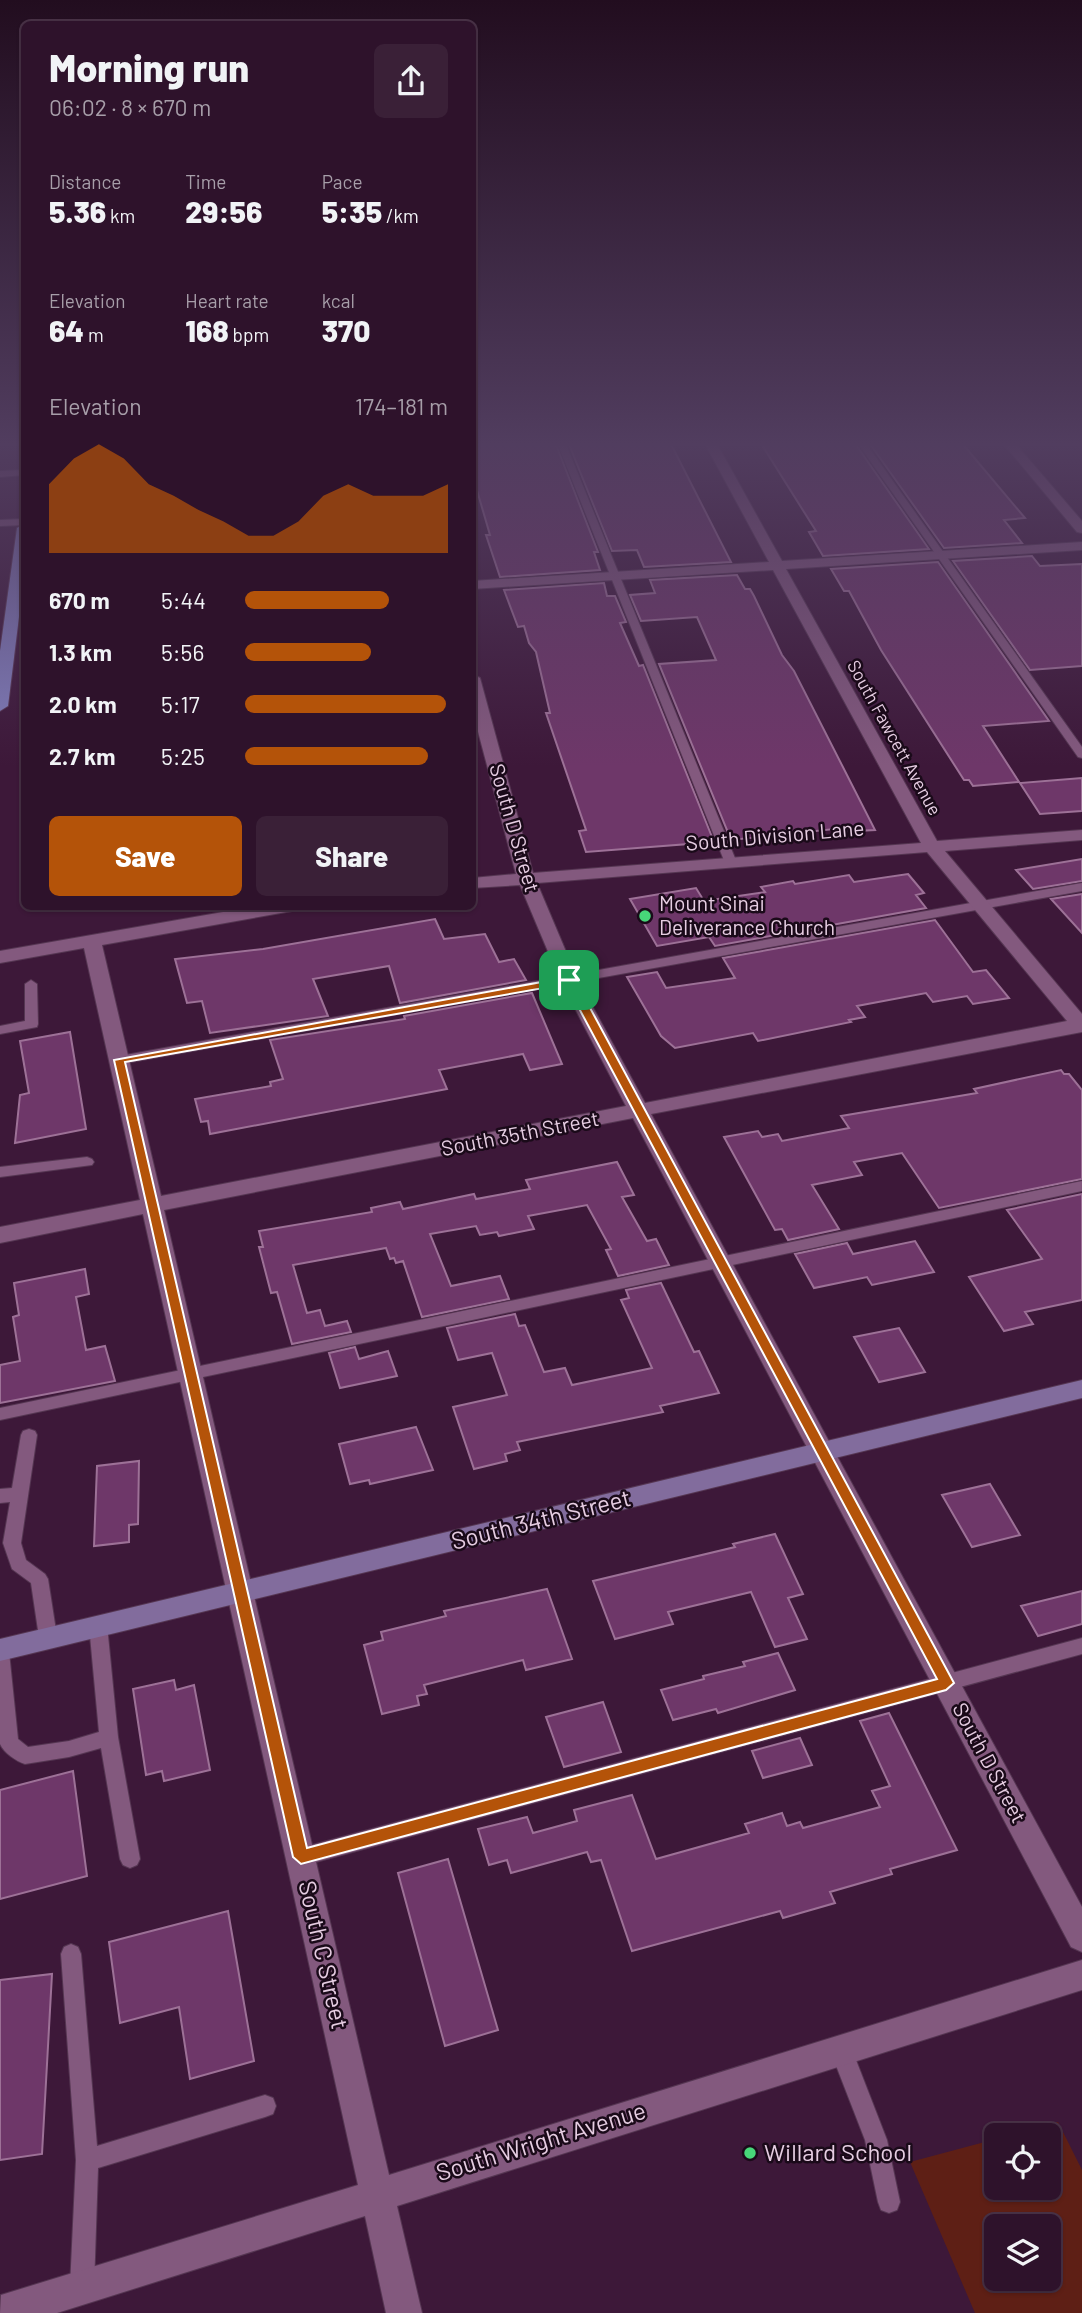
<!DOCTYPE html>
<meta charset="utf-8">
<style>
body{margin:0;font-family:Barlow,sans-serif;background:#3a2037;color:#f1f3f6;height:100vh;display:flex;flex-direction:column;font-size:26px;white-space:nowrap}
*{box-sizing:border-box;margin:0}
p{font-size:23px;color:#a79ea9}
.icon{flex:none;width:38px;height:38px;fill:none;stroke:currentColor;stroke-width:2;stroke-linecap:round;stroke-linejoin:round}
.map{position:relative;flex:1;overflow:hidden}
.side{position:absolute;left:21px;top:21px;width:455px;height:889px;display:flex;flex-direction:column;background:#2e122b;border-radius:10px;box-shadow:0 2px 5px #0004,0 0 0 2px #493247}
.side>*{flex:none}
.controls{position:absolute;left:984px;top:2123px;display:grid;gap:14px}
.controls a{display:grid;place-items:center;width:77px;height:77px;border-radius:10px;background:#2e122b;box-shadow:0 2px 5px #0004,0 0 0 2px #493247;font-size:35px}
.pin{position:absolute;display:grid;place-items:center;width:60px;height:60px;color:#fff;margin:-30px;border-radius:14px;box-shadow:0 4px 10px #0006}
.round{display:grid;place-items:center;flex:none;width:74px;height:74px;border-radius:10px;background:#3a2037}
.overview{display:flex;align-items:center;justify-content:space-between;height:119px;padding:0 28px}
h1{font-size:38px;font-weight:800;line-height:52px}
.stats{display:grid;grid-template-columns:repeat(3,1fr);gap:10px;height:119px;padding:7px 28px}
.stats div{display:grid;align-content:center}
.stats b{font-size:30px;font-weight:800}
.stats small{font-size:19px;font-weight:400}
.stats p{font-size:19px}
.chart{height:196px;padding:14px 28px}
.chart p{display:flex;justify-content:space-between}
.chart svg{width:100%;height:126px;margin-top:7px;fill:#b45309;opacity:.7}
.action{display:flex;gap:14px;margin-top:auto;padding:14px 28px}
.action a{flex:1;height:80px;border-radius:10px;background:#b45309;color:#fff;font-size:28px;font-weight:800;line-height:80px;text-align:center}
.action a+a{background:#3a2037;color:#f1f3f6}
ul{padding:0 28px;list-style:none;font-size:23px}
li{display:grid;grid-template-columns:112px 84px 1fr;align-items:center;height:52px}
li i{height:18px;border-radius:9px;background:#b45309}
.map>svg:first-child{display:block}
</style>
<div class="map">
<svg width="1082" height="2313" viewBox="0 0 1082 2313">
<rect width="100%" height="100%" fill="#3d1839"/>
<path fill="#5e1f15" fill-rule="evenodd" d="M1058,2122L1082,2170V2313H975L910,2162L996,2139V2188H1048V2135H1009ZM996,2226H1048V2278H996Z"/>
<path fill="#6e3769" stroke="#9d7197" stroke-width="2" d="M512,442H555L598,552H594L600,570L500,577L486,535H490L476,487L472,488V444Z
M568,442H670L731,562L644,567L637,550L612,551Z
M760,442H854L929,549L823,556L809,532L816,531Z
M961,442L1025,518L1004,520L1022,543L944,548L870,444Z
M1032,556L1040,566L1082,564V666L1030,670L953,561Z
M938,562L1049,721L983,726L1019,782L973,786L969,780H964L881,650L849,591H844L831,569Z
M737,575L745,589H750L754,596L782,655L794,671L875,830L835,832L834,829L731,840L659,664L716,660L697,617L641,621L630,595L655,593L650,580Z
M604,583L607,596H615L626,622L620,623L639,666L643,665L714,842L586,852L579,831L586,830L546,713H550L536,652L529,643L524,626L518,627L504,590Z
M1082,778V811L1040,814L1020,783Z
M1082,859V881L1033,889L1016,870Z
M908,874L924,893L916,895L926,908L715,946L709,937L657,946L630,899L696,888L704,901L765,892L761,887L793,881L795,884L849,875L854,882Z
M1082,894V933L1051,899Z
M435,919L444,939L485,934L499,962L514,959L526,980L400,1003L389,966L313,979L328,1016L210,1033L202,1001L187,1003L175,959L263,949Z
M935,920L973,972L986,970L1009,998L973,1004L967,996L933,1002L926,993L857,1006L865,1017L849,1020L851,1022L758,1041L753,1033L675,1048L661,1036L627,977L657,972L666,988L735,978L723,958Z
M532,993L562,1064L530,1070L523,1054L439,1070L447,1089L210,1134L208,1121L201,1122L195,1099L271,1086L270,1082L283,1079L270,1040L405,1019L404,1016Z
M70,1032L86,1129L15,1143L20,1095L29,1093L20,1041Z
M1061,1070L1064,1074H1069L1082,1090V1179L939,1208L902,1153L854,1162L862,1175L812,1185L839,1229L788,1240L782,1229L775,1230L724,1137L758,1131L762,1137L778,1134L782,1141L849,1128L841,1116L977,1093L974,1089Z
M617,1162L634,1195L622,1197L647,1241L656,1239L669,1265L618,1276L606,1250L611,1249L587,1205L528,1216L534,1229L499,1236L497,1232L480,1235L476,1226L430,1234L451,1286L500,1276L509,1299L422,1317L403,1261L396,1263L394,1258L390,1259L386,1248L293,1265L307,1313L320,1310L325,1326L347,1321L351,1332L292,1344L277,1292L271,1293L259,1247H263L259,1231L372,1212L371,1208L400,1202L403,1209L474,1194L476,1199L530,1189L526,1180Z
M1082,1194V1300L1025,1312L1033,1324L1004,1331L969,1277L1042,1259L1007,1210Z
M915,1241L934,1272L872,1285L867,1277L814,1288L795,1254L847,1243L853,1254Z
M85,1269L89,1294L76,1297L86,1350L105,1346L115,1381L0,1403V1365L20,1361L13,1317L19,1315L14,1283Z
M661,1283L694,1352L699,1351L719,1393L660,1406L663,1412L517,1442L520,1450L505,1454L507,1461L474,1469L453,1407L507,1395L492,1353L458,1360L447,1328L515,1314L519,1326L525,1325L544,1372L565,1368L572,1385L652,1368L621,1300L629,1298L626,1290Z
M899,1328L925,1372L879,1382L854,1337Z
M355,1347L359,1359L388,1351L397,1376L340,1388L329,1353Z
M416,1427L433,1470L370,1484L369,1480L350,1484L339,1444Z
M139,1461L138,1524L129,1525V1542L94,1546L97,1466Z
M990,1484L1020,1535L972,1547L942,1495Z
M775,1534L803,1594L788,1598L807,1639L775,1647L751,1592L668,1612L673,1624L615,1639L593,1581L735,1547L733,1544Z
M547,1589L572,1659L526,1670L523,1660L424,1685L427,1694L417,1696L419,1705L382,1714L364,1645L383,1640L381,1632L446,1616L444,1611Z
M1082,1591V1624L1038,1636L1021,1606Z
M778,1653L795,1690L718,1713L716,1709L673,1720L661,1690L704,1679L703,1676L745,1666L743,1662Z
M174,1680L176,1690L194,1685L210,1770L164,1781L162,1771L146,1775L133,1689Z
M603,1702L621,1752L564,1767L546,1717Z
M889,1713L957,1850L890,1869L892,1874L830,1892L835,1903L783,1918L780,1911L632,1951L601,1860L591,1862L587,1852L511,1873L507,1860L489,1865L478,1829L527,1817L533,1833L577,1821L574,1810L632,1795L656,1859L749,1833L745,1824L782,1813L787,1826L800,1822L803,1828L880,1807L872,1791L890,1786L860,1721Z
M800,1738L812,1765L763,1778L752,1751Z
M73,1771L87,1876L0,1899V1790Z
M448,1859L498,2030L445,2046L398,1873Z
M228,1911L254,2061L190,2079L179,2007L120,2023L109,1942Z
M52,1974L42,2154L0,2160V1980Z"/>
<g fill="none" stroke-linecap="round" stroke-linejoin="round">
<defs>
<path id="lane" d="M557,442H565L737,863L735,865H727L725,863Z
M857,442H865L1082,747V758L1078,757Z
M24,470V475L0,477V471Z
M24,519V525L0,526V520Z
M13,610H24V616L10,615V611Z
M1082,883V891L120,1064L113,1060L120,1056Z
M31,980L37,984L38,1024L37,1027L0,1034V1026L25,1021V984Z
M87,1157L92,1159L94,1162L92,1165L0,1177V1167Z
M1082,1181V1191L0,1420V1408Z
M29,1429L35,1431L37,1435L21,1543L26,1560L45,1574L48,1579L57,1637L54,1642L48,1645L42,1642L39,1637L31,1583L12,1569L3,1543L10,1502L0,1503V1489L12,1488L21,1435L23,1431Z
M98,1618L104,1620L107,1625L118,1737L140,1859L137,1865L130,1868L123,1865L120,1859L101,1748L69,1757L25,1764C16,1761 4,1753 0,1744V1644L6,1647L9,1652L18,1739L28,1747L69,1741L99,1732L89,1625L92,1620Z
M1082,1638V1654L301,1866L294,1863L291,1857L294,1851L301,1848Z
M71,1944L78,1947L81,1954L97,2146L265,2095L273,2098L276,2106L273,2114L265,2117L98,2168L94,2287L90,2295L82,2299L74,2295L70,2287L76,2160L61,1954L64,1947Z
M841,2039L849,2042L887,2140L900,2202L897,2210L889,2213L881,2210L878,2202L865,2140L830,2050L833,2042Z"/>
<path id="street" d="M704,442H716L782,561L1082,542V550L786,569L937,841L1082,830V840L945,851L1082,1014V1032L651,1114L1082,1907V1952L1071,1947L633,1118L164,1210L389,2175L1082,1960V1990L397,2206L422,2313H386L365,2216L57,2313H0L1,2295L358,2185L143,1214L0,1243V1227L140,1200L84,948L0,963V951L258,906H301L292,911L102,945L161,1196L626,1106L560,980L520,885L472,888V878L516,874L472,709V674L480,678L533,873L921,843L773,570L472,589V581L769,562ZM927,852L1067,1021L645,1103L578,980L537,883Z
M1002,442H1014L1082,521V533L1077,532Z"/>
<path id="secondary" d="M1082,1380V1398L0,1661V1639Z"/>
<path id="primary" d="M24,524V576L8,706L0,711V651L17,528Z"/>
</defs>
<use href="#lane" stroke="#553652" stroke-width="2"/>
<use href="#street" stroke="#553652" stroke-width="2"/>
<use href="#secondary" stroke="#553652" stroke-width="2"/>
<use href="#primary" stroke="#553652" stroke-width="2"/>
<use href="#lane" fill="#83597e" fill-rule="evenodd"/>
<use href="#street" fill="#83597e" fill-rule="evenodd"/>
<use href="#secondary" fill="#826c9d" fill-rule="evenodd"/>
<use href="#primary" fill="#817ebc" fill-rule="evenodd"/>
</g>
<linearGradient id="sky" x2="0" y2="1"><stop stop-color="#220d1f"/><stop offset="0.58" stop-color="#513d5f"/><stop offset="1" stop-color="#513d5f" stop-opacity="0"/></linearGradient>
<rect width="1082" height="766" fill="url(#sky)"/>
<path fill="#b45309" stroke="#fff" stroke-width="2" fill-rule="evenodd" d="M569,977L575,980L954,1683L946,1690L301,1864L293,1857L114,1060ZM566,984L937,1679L307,1848L125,1062Z"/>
<g fill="#47d779" stroke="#1a0a19" stroke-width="2.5">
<circle cx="645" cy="916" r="7"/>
<circle cx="750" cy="2153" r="7"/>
</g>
<g text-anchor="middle" stroke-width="5" stroke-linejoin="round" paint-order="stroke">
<g font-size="18" fill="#e6cde2" stroke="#1a0a19">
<text transform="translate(894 738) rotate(61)" y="6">South Fawcett Avenue</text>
</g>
<g font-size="21" fill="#e6cde2" stroke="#1a0a19">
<text transform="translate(514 828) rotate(74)" y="7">South D Street</text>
<text transform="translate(775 836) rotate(-5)" y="7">South Division Lane</text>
<text transform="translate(520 1134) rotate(-11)" y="7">South 35th Street</text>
<text transform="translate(989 1763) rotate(62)" y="7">South D Street</text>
</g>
<g font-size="21" fill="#e6cde2" stroke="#1a0a19" text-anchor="start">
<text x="659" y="911">Mount Sinai<tspan x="659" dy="24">Deliverance Church</tspan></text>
</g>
<g font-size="24" fill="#e6cde2" stroke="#1a0a19">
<text transform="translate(541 1520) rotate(-14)" y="8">South 34th Street</text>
<text transform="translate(323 1955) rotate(77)" y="8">South C Street</text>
<text transform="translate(541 2142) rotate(-17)" y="8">South Wright Avenue</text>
</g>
<g font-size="24" fill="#e6cde2" stroke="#1a0a19" text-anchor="start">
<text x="764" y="2161">Willard School</text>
</g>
</g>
</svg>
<div class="controls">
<a><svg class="icon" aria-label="locate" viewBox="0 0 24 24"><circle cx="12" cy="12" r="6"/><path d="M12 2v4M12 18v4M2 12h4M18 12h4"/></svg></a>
<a><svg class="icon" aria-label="layers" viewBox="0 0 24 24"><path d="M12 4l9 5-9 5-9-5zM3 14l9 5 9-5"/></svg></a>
</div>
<div class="pin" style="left:569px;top:980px;background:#1e9e55"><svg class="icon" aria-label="arrive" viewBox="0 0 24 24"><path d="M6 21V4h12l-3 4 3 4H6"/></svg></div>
<section class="side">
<div class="overview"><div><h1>Morning run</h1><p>06:02 · 8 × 670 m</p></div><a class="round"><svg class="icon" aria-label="share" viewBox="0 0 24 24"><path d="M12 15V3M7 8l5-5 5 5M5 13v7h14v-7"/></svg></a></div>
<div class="stats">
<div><p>Distance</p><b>5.36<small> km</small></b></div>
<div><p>Time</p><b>29:56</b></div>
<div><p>Pace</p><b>5:35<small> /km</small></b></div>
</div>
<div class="stats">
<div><p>Elevation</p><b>64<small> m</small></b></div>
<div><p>Heart rate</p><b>168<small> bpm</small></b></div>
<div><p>kcal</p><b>370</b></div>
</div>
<div class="chart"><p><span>Elevation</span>174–181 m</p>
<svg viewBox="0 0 160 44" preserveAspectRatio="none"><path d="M0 44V20L10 11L20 6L30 11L40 20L50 24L60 29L70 33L80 38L90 38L100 33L110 24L120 20L130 24L140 24L150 24L160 20V44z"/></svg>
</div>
<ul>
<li><b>670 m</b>5:44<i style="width:71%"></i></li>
<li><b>1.3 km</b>5:56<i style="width:62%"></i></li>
<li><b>2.0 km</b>5:17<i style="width:99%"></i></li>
<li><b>2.7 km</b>5:25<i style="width:90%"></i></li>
</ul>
<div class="action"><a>Save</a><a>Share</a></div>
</section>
</div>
